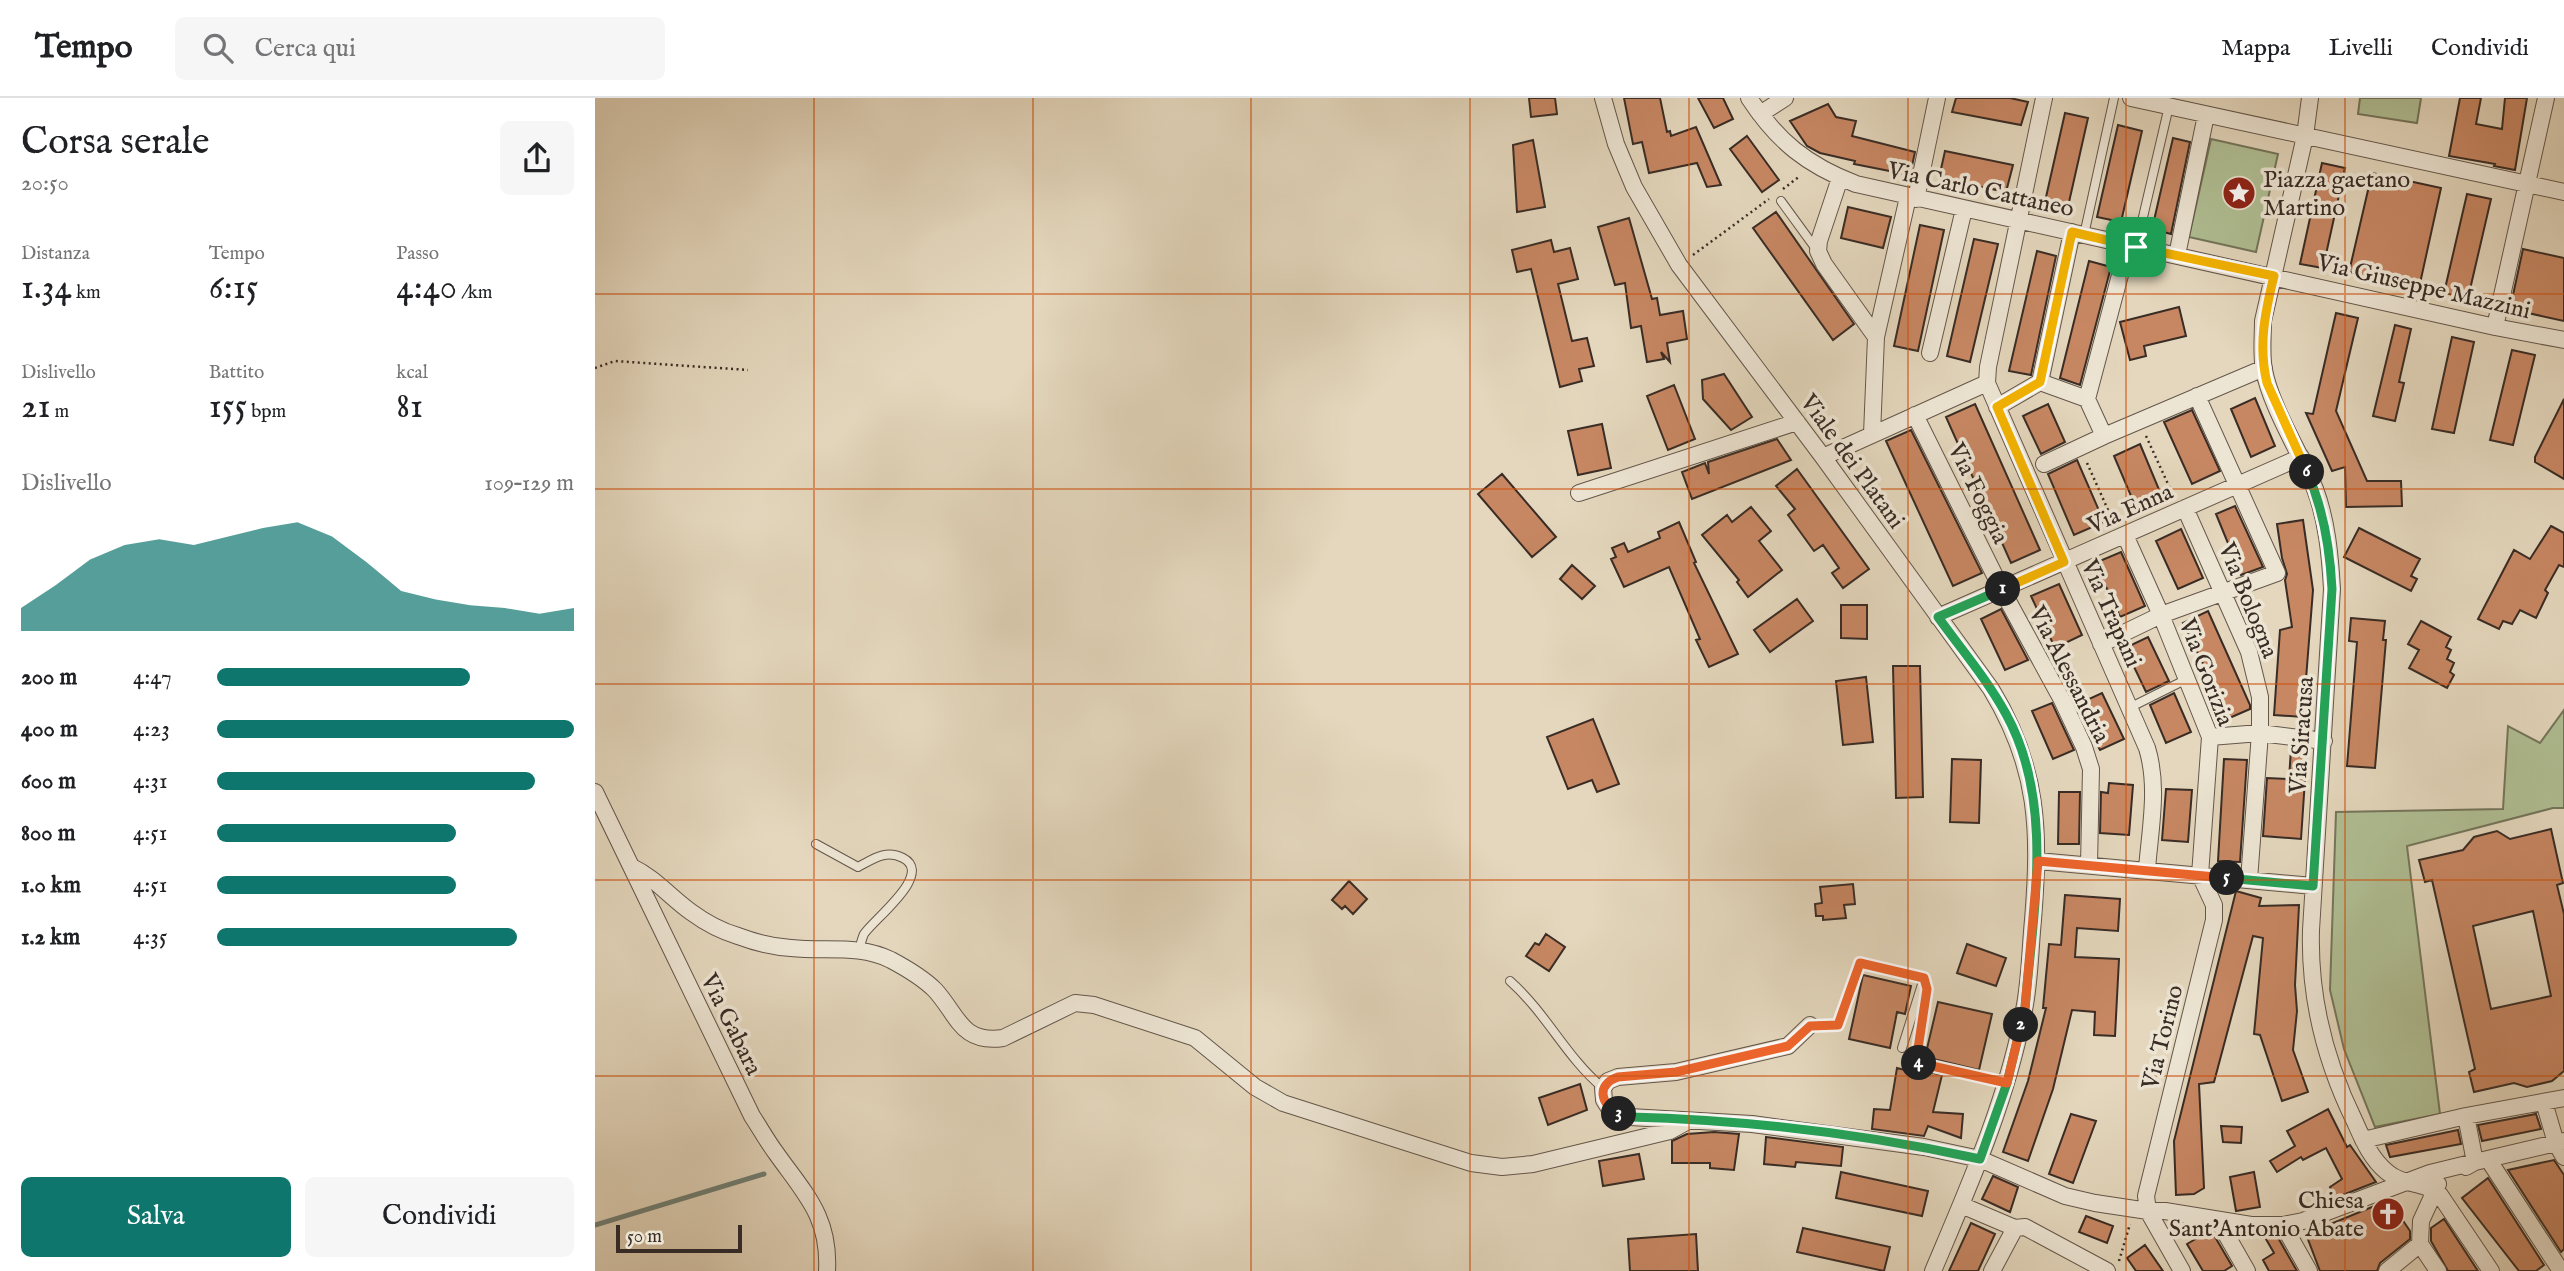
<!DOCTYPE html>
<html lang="it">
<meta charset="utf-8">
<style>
body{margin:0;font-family:"IM FELL English",serif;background:#f6f6f6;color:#202124;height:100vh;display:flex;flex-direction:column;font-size:26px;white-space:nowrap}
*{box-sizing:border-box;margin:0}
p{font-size:23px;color:#757577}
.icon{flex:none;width:38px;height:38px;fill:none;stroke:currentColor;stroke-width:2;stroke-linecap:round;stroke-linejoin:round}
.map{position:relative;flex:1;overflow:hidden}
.panel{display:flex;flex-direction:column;background:#fff;width:595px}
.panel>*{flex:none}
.scale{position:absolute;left:21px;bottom:18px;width:126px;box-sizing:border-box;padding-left:7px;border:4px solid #392c25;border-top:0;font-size:19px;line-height:24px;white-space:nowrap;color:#392c25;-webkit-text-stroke:5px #ede5d4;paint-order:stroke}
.pin{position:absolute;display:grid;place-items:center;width:60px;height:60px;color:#fff;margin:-30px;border-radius:14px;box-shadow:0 4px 10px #0006}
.km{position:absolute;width:35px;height:35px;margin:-18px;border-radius:50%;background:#222;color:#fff;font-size:19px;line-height:35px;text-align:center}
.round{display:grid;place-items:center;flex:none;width:74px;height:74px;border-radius:10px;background:#f6f6f6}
.overview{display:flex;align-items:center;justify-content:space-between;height:119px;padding:0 21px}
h1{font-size:38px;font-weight:600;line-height:52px}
.metrics{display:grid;grid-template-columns:repeat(3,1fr);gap:10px;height:119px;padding:7px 21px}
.metrics div{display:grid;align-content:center}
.metrics b{font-size:35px;font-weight:600}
.metrics small{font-size:19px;font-weight:400}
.metrics p{font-size:19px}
.chart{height:196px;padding:14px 21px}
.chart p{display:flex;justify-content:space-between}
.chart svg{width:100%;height:126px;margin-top:7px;fill:#0f766e;opacity:.7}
.button{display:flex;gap:14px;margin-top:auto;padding:14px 21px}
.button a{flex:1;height:80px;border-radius:10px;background:#0f766e;color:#fff;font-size:28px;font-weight:600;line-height:80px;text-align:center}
.button a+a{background:#f6f6f6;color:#202124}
ul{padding:0 21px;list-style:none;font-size:23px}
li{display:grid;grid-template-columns:112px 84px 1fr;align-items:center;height:52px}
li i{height:18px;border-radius:9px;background:#0f766e}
header{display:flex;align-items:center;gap:42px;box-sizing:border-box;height:98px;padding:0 35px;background:#fff;border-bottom:2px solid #e0e0e0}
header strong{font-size:33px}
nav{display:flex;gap:38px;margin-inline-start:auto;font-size:24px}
.search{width:490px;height:63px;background:#f6f6f6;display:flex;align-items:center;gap:18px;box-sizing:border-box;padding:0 24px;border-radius:10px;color:#757577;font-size:26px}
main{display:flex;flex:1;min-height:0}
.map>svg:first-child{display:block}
</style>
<header>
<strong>Tempo</strong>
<div class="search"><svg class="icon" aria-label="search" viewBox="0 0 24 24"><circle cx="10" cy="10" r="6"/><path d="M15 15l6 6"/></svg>Cerca qui</div>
<nav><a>Mappa</a><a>Livelli</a><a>Condividi</a></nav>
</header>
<main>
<section class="panel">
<div class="overview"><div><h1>Corsa serale</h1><p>20:50</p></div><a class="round"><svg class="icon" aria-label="share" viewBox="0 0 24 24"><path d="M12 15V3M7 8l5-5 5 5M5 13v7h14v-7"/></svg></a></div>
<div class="metrics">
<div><p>Distanza</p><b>1.34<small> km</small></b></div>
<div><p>Tempo</p><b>6:15</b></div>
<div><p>Passo</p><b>4:40<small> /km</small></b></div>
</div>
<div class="metrics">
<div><p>Dislivello</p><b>21<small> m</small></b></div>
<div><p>Battito</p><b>155<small> bpm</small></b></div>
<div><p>kcal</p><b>81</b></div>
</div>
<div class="chart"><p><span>Dislivello</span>109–129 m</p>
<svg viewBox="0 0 160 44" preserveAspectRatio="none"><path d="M0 44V36L10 28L20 19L30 14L40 12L50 14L60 11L70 8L80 6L90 11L100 20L110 30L120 33L130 35L140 36L150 38L160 36V44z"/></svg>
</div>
<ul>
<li><b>200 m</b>4:47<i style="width:71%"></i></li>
<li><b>400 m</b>4:23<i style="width:100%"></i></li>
<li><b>600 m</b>4:31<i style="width:89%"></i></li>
<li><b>800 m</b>4:51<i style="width:67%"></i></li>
<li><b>1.0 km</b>4:51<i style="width:67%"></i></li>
<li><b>1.2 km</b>4:35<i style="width:84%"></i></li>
</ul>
<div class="button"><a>Salva</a><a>Condividi</a></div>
</section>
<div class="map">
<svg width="1969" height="1173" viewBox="0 0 1969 1173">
<rect width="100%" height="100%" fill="#e4d7bd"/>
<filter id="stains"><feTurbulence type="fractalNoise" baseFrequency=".00286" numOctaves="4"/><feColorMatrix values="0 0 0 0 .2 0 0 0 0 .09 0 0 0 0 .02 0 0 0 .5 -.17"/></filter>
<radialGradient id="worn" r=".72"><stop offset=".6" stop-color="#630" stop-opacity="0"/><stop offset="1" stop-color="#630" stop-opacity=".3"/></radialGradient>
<path fill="#b0bf94" stroke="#74765c" stroke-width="2" d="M1765,0H1826L1822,25L1763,16Z
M1616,41L1683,56L1661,154L1594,139Z
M1969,612V710H1958L1812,748L1845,1016L1780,1029L1749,951L1735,892L1741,714L1908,711L1913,628L1945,645Z"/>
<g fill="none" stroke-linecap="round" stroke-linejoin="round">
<path stroke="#718176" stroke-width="5" d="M0,1127L169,1076"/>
</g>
<path fill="#c78763" stroke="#392c25" stroke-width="2" fill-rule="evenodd" d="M934,0H960L962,16L936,19Z
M1029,0H1065L1072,34L1075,33L1076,38L1101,29L1126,87L1112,89L1102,65L1054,75L1047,44L1038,46Z
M1103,0H1128L1138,21L1119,30Z
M1361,0H1415L1433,4L1426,27L1357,14Z
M1865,0H1886L1881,26L1907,31L1910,0H1932L1920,72L1899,68L1900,66L1854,58Z
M1233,6L1241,19L1261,23L1257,38L1320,54L1315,77L1259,66L1260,63L1225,55L1212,48L1195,23Z
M1470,15L1493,20L1472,113L1449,108Z
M1523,27L1547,33L1526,124L1502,119Z
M1152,38L1184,82L1167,94L1135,51Z
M1578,40L1595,44L1576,136L1557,131Z
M938,42L950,109L922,114L918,47Z
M1350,53L1418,67L1411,94L1344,80Z
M1727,65L1750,70L1728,170L1705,166Z
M1777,75L1846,90L1824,190L1754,174Z
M1872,96L1896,101L1873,200L1849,195Z
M1253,109L1296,119L1288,150L1246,140Z
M1181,114L1259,226L1238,242L1158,130Z
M1034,120L1057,201L1062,200L1065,217L1088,213L1092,241L1072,245L1075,264L1066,254L1069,261L1052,264L1046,228L1036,230L1030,185L1020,187L1003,129Z
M1325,127L1349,132L1323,253L1299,248Z
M1379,141L1403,146L1375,264L1352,258Z
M956,142L959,154L975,150L983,181L963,186L977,243L992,240L999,268L984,271L987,283L965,289L936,171L922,174L917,152Z
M1928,151L1969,160V223L1915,211Z
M1442,153L1461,158L1436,277L1414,273Z
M1494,163L1516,169L1485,287L1465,280Z
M1584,209L1591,238L1549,248L1551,258L1535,262L1525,224Z
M1741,215L1763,220L1741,313L1772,383H1806L1807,408L1751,409L1750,369L1737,373L1711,315L1718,316Z
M1800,227L1816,231L1804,284L1809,285L1800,323L1778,318Z
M1857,239L1879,244L1859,335L1837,331Z
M1917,252L1940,257L1918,347L1895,342Z
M1129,276L1157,319L1136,332L1108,301L1107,282Z
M1079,287L1100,341L1073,352L1052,298Z
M1660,300L1680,348L1656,359L1636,311Z
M1969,301V381L1940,364V359Z
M1380,306L1445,452L1416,465L1351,319Z
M1453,306L1470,344L1446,356L1428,318Z
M1597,312L1625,373L1597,386L1569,324Z
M1007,326L1016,370L983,377L973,333Z
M1316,332L1387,475L1358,488L1291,343Z
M1182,341L1196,362L1097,401L1087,374L1110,365L1114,376L1113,364Z
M1545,346L1565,394L1539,405L1519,358Z
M1482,362L1509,424L1479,437L1453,376Z
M1202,371L1274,471L1248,490L1237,475L1244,470L1228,447L1219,453L1193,417L1200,411L1181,388Z
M907,376L961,439L937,459L883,396Z
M1640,408L1668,469L1646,477L1621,416Z
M1156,409L1176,433L1164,443L1187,472L1153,499L1142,484L1144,482L1107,437L1132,417L1137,424Z
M1708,422L1718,492L1708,619L1679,617L1685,532L1697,529L1690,482L1692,476L1687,460L1682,426Z
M1084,424L1101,464L1099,465L1143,556L1114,569L1101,542L1105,541L1074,469L1029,489L1016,461L1021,459L1017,450L1029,445L1033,454L1065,440L1063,434Z
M1956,428L1969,435V469L1964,467L1950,492L1953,495L1941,520L1925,512L1917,526L1908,523L1904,531L1883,521L1919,452L1935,461Z
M1764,430L1825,461L1816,478L1822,481L1816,493L1749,459Z
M1586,431L1608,480L1583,491L1561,443Z
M1526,454L1550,508L1525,519L1500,465Z
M977,467L1000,488L987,501L965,481Z
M1464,486L1487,537L1460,550L1436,498Z
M1202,501L1218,523L1175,554L1159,532Z
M1246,507H1272V541L1246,540Z
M1406,511L1433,562L1410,572L1386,521Z
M1613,513L1655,607V611L1630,622L1610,579L1614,578L1588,525Z
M1756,520L1790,523L1788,542H1791L1780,670L1752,668L1762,544L1754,543Z
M1826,523L1856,539L1851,549L1856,552L1852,561L1859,565L1855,574L1859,577L1852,590L1814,570L1824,552L1813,546Z
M1553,539L1574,583L1551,594L1530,550Z
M1298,568H1325L1328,699L1301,700Z
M1271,579L1278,644L1248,647L1241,583Z
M1507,595L1529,641L1505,652L1481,607Z
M1579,595L1596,634L1571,645L1555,607Z
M1457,605L1479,652L1458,661L1437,613Z
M998,621L1024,686L1002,694L997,682L973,691L952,639Z
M1696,651L1712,652L1706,741L1668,738L1672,680L1694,681Z
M1357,661L1386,662L1384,725L1355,724Z
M1629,661L1652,662L1645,764L1623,763Z
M1514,685L1538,687L1534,737L1505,735L1506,694L1513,695Z
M1571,691L1597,692L1593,744L1567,742Z
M1464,694H1485L1484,746H1463Z
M1956,731L1968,785L1962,787L1969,816V973L1957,983L1932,989L1919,985L1879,994L1874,974L1880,971L1837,782L1830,784L1824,762L1868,752L1879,739L1902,733L1915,741ZM1938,813L1956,898L1896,911L1878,828Z
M754,783L772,801L758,816L750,808L747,811L737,802Z
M1258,786L1260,806L1249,807L1251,820L1228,822V818H1221L1220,806L1227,805L1225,789Z
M1641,793L1666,800L1664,808L1704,807L1700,887L1702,913L1698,952L1713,994L1687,1003L1665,937L1659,936L1668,840L1658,838L1619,984L1604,986L1609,1090L1599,1096L1581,1097L1579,1043Z
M1470,797L1525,801L1523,833L1482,830L1480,859L1524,861L1520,938L1499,937L1500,914L1477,912L1458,991L1433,1063L1408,1054L1433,983L1451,910H1448L1454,846L1466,847Z
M951,836L970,849L954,873L931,858L940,845L944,847Z
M1372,846L1411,860L1401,888L1362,875Z
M1268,877L1316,888L1310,916L1302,914L1295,950L1254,941Z
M1343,904L1397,916L1384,972L1330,959Z
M1302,970L1326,976L1327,972L1347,977L1338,1014L1368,1016L1366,1040L1333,1028L1329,1038L1277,1031L1279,1011L1295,1012Z
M985,986L992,1012L953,1027L944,1000Z
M1733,1011L1752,1049L1755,1047L1781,1084L1740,1100L1735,1089L1747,1081L1731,1050L1708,1062L1706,1059L1682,1074L1675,1063L1700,1048L1692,1033Z
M1476,1016L1501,1023L1478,1085L1454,1076Z
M1941,1016L1946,1031L1887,1043L1883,1027Z
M1626,1028L1647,1029L1646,1045L1628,1044Z
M1863,1032L1866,1046L1795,1059L1791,1047Z
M1119,1034L1144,1036L1139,1072L1115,1070V1065H1077V1043L1092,1036Z
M1171,1039L1248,1049L1246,1068L1201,1064L1200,1069L1169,1066Z
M1044,1056L1049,1081L1008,1088L1004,1063Z
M1959,1062L1969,1077V1151L1966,1154L1913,1072Z
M1246,1074L1333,1093L1327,1118L1241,1100Z
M1659,1074L1665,1109L1641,1113L1635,1079Z
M1398,1078L1423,1089L1415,1114L1387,1101Z
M1893,1080L1949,1167L1941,1173H1924L1867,1100Z
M1794,1102L1815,1133V1141L1785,1165L1782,1173H1725L1711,1136Z
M1491,1118L1518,1128L1512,1145L1484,1134Z
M1849,1121L1883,1173H1853L1836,1143V1130Z
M1376,1125L1400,1136L1383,1173H1354Z
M1208,1130L1295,1149L1289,1173L1202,1154Z
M1616,1132L1637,1168L1629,1173H1608L1592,1146Z
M1101,1136L1103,1173H1035L1033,1141Z
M1676,1138H1682L1702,1173H1674L1668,1162L1679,1155L1671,1141Z
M1550,1147L1568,1173H1541L1532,1160Z"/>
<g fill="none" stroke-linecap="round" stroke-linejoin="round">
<defs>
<path id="lane" d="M1186,103L1221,151
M1489,137L1519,0
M1541,149L1574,8
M1534,610L1592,581
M221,746L263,769C278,761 291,751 308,760C339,776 280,820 269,836C267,840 266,846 264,851
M915,883C952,916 971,959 1008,990
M1330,883L1332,891L1321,964L1412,985
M1215,927H1243L1265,865L1329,880L1307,950"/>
<path id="street" d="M1008,0L1021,46L1039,89L1084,167L1228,359L1396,591C1444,670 1445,733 1438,822C1435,852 1435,883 1429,912C1412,1003 1374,1088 1338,1173
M1154,0C1183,44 1212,67 1261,86L1900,229L1969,242
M1449,0L1393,269L1392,285L1552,650C1564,689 1555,731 1552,771
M1536,0L1969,94
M1715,0L1710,38L1668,223C1668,239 1666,256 1669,272C1676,309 1705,354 1720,391C1732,423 1735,457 1737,491L1716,832C1714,900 1730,963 1760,1024C1768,1042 1776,1061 1792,1074C1808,1088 1829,1083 1845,1097L1896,1173
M1165,16L1190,0
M1245,80L1224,143L1223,153L1229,166L1281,239
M1321,101L1342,0
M1582,157L1611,17
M1900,229L1951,0
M1335,255L1369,111
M1445,284L1492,301L1509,338
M1492,301L1533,147
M1402,309L1445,284L1477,134
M1320,317L1407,492L1467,602L1489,649L1496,671L1494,767
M1277,336L1281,239L1313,99
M1228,359L1392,285
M1449,366L1509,338L1669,270
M984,395L1202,324
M1590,410L1654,554L1665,599V635L1654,782
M1530,437L1566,517L1615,639L1605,777L1619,807V822L1551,1098L1553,1113L1587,1173
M1343,519L1706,359
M1506,546L1566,517L1682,475L1602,298
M1615,639L1665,635L1729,643
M0,694L157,1018C165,1030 172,1043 181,1055C210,1096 235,1119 232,1173
M1443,763L1718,788
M37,769C60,780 75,799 96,814C111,825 126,833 143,838C159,844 179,849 196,850C230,854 264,846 296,862C311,870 328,880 340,892C363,917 366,946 408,940L480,905L499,907L600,940L660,989L688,1005L876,1065L907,1069L938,1066L1075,1033L1093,1023
M1215,927L1193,948L1081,974L1023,979L1013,983L1008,990L1009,1002L1014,1010L1022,1016L1035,1019L1157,1026L1329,1049L1385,1061L1470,1098L1500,1105L1553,1113H1570L1656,1127H1688L1708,1123L1835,1075L1880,1064L1871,1018
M1949,1004L1961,1045L1969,1059
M1768,1042L1871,1018L1969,1000
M1893,1061L1966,1173
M1871,1069L1880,1064L1969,1043
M1366,1107L1420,1130
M1624,1124L1652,1173
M1688,1127L1714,1173
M1825,1146L1826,1123L1843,1086
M1825,1146L1843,1173
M1397,1173L1420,1130L1430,1129L1512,1173
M1792,1173L1825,1146"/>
</defs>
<use href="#lane" stroke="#64574b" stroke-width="10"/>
<use href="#street" stroke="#64574b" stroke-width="18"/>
<path stroke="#392c25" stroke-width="2.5" stroke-dasharray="2 3.5" stroke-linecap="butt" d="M1188,91L1205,78
M1098,157L1174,101
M0,270L20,263L153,272
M1551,338L1578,397L1576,398
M1492,365L1518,423
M1524,1163L1535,1126"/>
<use href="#lane" stroke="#ede5d4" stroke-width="8"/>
<use href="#street" stroke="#ede5d4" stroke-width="16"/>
</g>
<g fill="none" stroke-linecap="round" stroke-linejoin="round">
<defs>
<path id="split-1" d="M1408,491L1469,464L1402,309L1445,284L1477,134L1541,149"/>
<path id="split-2" d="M1408,491L1343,519C1366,551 1392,581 1411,616C1460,705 1438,814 1430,910L1426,927"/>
<path id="split-3" d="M1024,1016L1035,1019C1152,1022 1270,1036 1385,1061L1412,985L1426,927"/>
<path id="split-4" d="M1024,1016C1006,1007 1000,987 1023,979L1081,974L1193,948L1215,928L1243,927L1265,865L1329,880L1332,891L1321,964L1324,965"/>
<path id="split-5" d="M1324,965L1412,985L1430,910L1443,763L1632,780"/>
<path id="split-6" d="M1632,780L1718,788L1737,491C1735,450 1729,412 1712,374"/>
<path id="split-7" d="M1541,149L1679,178C1670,214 1663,248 1672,285L1712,374"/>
</defs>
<use href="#split-1" stroke="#fff" stroke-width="14"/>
<use href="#split-2" stroke="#fff" stroke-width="14"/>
<use href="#split-3" stroke="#fff" stroke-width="14"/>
<use href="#split-4" stroke="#fff" stroke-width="14"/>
<use href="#split-5" stroke="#fff" stroke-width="14"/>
<use href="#split-6" stroke="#fff" stroke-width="14"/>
<use href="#split-7" stroke="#fff" stroke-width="14"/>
<use href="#split-1" stroke="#f5b400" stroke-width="9"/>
<use href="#split-2" stroke="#22a559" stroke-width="9"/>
<use href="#split-3" stroke="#22a559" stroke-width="9"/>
<use href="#split-4" stroke="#f0652b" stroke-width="9"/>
<use href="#split-5" stroke="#f0652b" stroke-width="9"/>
<use href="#split-6" stroke="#22a559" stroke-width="9"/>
<use href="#split-7" stroke="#f5b400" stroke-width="9"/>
</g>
<path fill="none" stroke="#ce5210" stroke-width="2" stroke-opacity="0.55" d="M219,0V1173M438,0V1173M656,0V1173M875,0V1173M1094,0V1173M1313,0V1173M1531,0V1173M1750,0V1173M0,196H1969M0,391H1969M0,586H1969M0,782H1969M0,978H1969"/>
<defs>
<symbol id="sight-disc" viewBox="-11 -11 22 22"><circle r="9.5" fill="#8f2418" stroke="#ede5d4"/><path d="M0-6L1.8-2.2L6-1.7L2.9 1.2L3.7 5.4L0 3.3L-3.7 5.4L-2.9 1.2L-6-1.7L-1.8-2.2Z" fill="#fff"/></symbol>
<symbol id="church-disc" viewBox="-11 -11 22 22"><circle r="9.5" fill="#8f2418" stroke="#ede5d4"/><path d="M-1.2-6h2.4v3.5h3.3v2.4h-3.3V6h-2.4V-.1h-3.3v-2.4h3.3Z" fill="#fff"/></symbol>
</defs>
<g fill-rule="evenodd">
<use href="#sight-disc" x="1625" y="76" width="38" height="38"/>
<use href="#church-disc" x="1774" y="1097" width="38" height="38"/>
</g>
<g text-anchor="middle" stroke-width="7" stroke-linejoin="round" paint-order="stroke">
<g font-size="24" fill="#392c25" stroke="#ede5d4" text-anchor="start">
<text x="1668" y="89">Piazza gaetano<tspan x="1668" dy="28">Martino</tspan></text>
<text x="1769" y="1110" text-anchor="end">Chiesa<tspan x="1769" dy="28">Sant'Antonio Abate</tspan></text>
</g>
<g font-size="24" fill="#392c25" stroke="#ede5d4">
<text transform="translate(1386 91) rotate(12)" y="8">Via Carlo Cattaneo</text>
<text transform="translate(1829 188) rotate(13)" y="8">Via Giuseppe Mazzini</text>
<text transform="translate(1258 363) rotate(54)" y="8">Viale dei Platani</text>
<text transform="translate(1384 395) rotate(64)" y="8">Via Foggia</text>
<text transform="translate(1535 410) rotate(-24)" y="8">Via Enna</text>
<text transform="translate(1654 502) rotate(68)" y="8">Via Bologna</text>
<text transform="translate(1517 515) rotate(66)" y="8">Via Trapani</text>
<text transform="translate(1612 574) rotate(69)" y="8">Via Gorizia</text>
<text transform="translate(1475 576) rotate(63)" y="8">Via Alessandria</text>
<text transform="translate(1706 637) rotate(-86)" y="8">Via Siracusa</text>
<text transform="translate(137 926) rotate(64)" y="8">Via Gabara</text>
<text transform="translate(1567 939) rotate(-76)" y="8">Via Torino</text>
</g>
</g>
<rect width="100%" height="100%" filter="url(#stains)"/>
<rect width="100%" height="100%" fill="url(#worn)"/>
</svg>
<div class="scale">50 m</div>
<div class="pin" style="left:1541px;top:149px;background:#1e9e55"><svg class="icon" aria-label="arrive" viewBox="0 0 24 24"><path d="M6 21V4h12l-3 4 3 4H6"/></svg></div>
<b class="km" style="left:1408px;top:491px">1</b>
<b class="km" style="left:1426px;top:927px">2</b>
<b class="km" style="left:1024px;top:1016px">3</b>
<b class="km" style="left:1324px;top:965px">4</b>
<b class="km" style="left:1632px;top:780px">5</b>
<b class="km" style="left:1712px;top:374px">6</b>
</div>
</main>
